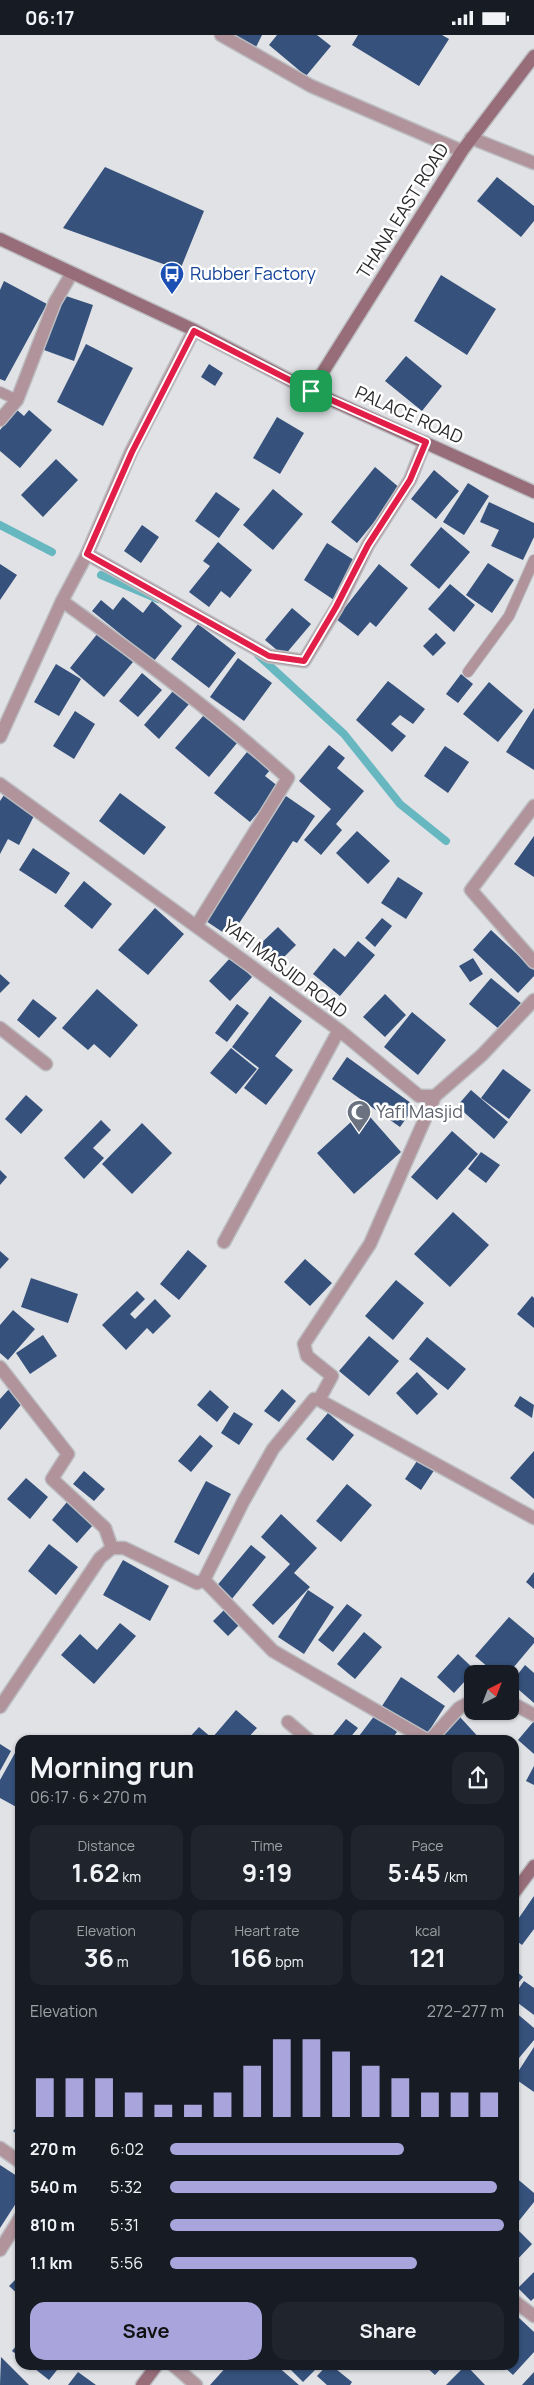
<!DOCTYPE html>
<meta charset="utf-8">
<style>
body{margin:0;font-family:Manrope,sans-serif;background:#20242c;color:#f1f3f6;height:100vh;display:flex;flex-direction:column;font-size:19px;white-space:nowrap}
*{box-sizing:border-box;margin:0}
p{font-size:16px;color:#9ea1a6}
.icon{flex:none;width:28px;height:28px;fill:none;stroke:currentColor;stroke-width:2;stroke-linecap:round;stroke-linejoin:round}
.map{position:relative;flex:1;overflow:hidden}
.drawer{position:absolute;left:15px;top:1700px;width:504px;height:635px;display:flex;flex-direction:column;background:#171b24;border-radius:15px;box-shadow:0 1px 4px #0004}
.drawer>*{flex:none}
.needle{width:32px;rotate:42deg}
.buttons{position:absolute;left:464px;top:1630px;display:grid;gap:10px}
.buttons a{display:grid;place-items:center;width:55px;height:55px;border-radius:10px;background:#171b24;box-shadow:0 1px 4px #0004;font-size:25px}
.pin{position:absolute;display:grid;place-items:center;width:42px;height:42px;color:#fff;margin:-21px;border-radius:10px;box-shadow:0 2px 8px #0006}
.round{display:grid;place-items:center;flex:none;width:52px;height:52px;border-radius:15px;background:#20242c}
.headline{display:flex;align-items:center;justify-content:space-between;height:85px;padding:0 15px}
h1{font-size:28px;font-weight:700;line-height:38px}
.metrics{display:grid;grid-template-columns:repeat(3,1fr);gap:8px;height:85px;padding:5px 15px}
.metrics div{display:grid;align-content:center;border-radius:12px;background:#20242c;text-align:center}
.metrics b{font-size:25px;font-weight:700}
.metrics small{font-size:14px;font-weight:400}
.metrics p{font-size:14px}
.chart{height:140px;padding:10px 15px}
.chart p{display:flex;justify-content:space-between}
.chart svg{width:100%;height:90px;margin-top:5px;stroke:#a9a5dc;stroke-width:6}
.button{display:flex;gap:10px;margin-top:auto;padding:10px 15px}
.button a{flex:1;height:58px;border-radius:15px;background:#a9a5dc;color:#111;font-size:20px;font-weight:700;line-height:58px;text-align:center}
.button a+a{background:#20242c;color:#f1f3f6}
ul{padding:0 15px;list-style:none;font-size:16px}
li{display:grid;grid-template-columns:80px 60px 1fr;align-items:center;height:38px}
li i{height:12px;border-radius:6px;background:#a9a5dc}
.status{display:flex;justify-content:space-between;align-items:center;height:35px;padding:0 25px;background:#171b24;direction:ltr}
.status svg{height:14px;fill:currentColor}
.map>svg:first-child{display:block}
</style>
<div class="status"><b>06:17</b><svg viewBox="0 0 49 12"><path d="M0 12V9h3v3zM5 12V6h3v6zM10 12V3h3v9zM15 12V0h3v12zM26 1h20v11H26zM47 4h2v5h-2z"/></svg></div>
<div class="map">
<svg width="534" height="2350" viewBox="0 0 534 2350">
<rect width="100%" height="100%" fill="#e0e2e6"/>
<g fill="none" stroke-linecap="round" stroke-linejoin="round">
<path stroke="#67b7c1" stroke-width="8" d="M0,490L52,517
M101,540L158,564
M258,620L344,699L400,769L446,806"/>
</g>
<path fill="#35517c" d="M232,0H262L256,12Z
M277,0H317L331,11L306,41L269,10Z
M358,0H442L449,4L419,51L352,10Z
M105,132L204,176L180,235L63,193Z
M497,142L534,171V186L521,202L477,166Z
M441,240L496,274L467,320L414,286Z
M4,246L47,269L5,346L0,344V255Z
M63,260L93,270L74,326L44,315Z
M86,309L133,333L103,391L57,367Z
M406,321L442,351L422,376L385,346Z
M209,329L223,338L215,351L201,342Z
M17,375L24,381L29,375L52,395L20,433L0,416V395Z
M277,382L304,398L280,439L253,423Z
M56,424L78,445L43,482L21,460Z
M375,432L401,454L357,508L331,487Z
M434,435L459,456L436,484L411,464Z
M468,448L489,461L464,500L443,487Z
M273,454L303,479L273,515L243,490Z
M216,457L240,474L219,503L195,486Z
M489,467L534,488V502L523,525L491,511L499,495L480,487Z
M142,490L159,502L141,528L124,516Z
M441,492L470,517L439,554L410,530Z
M218,507L252,535L230,563L221,556L209,572L189,557L210,531L203,526Z
M327,508L357,527L334,565L304,545Z
M488,528L514,545L492,578L466,560Z
M0,529L17,540L0,565Z
M379,529L408,553L376,592L370,587L358,601L336,584Z
M450,549L475,570L454,597L428,574Z
M123,562L143,578L152,566L182,591L154,626L92,576L101,565L113,575Z
M292,573L311,589L284,621L265,605Z
M198,589L236,618L209,653L171,624Z
M98,598L133,627L104,662L70,633Z
M436,598L446,608L433,621L423,611Z
M238,623L272,648L244,686L210,662Z
M56,629L81,644L59,681L34,667Z
M142,638L162,655L138,682L119,666Z
M461,639L473,649L458,668L446,659Z
M388,646L425,674L413,689L400,680L391,689L406,701L392,717L356,685Z
M489,647L523,676L498,707L463,679Z
M173,656L189,669L159,704L144,690Z
M534,673V735L506,717Z
M75,676L95,689L74,724L53,711Z
M204,680L237,708L209,742L175,713Z
M329,710L345,723L337,733L364,756L336,789L342,795L321,820L304,805L331,774L299,746Z
M445,711L469,727L448,758L424,741Z
M247,717L270,735L265,741L279,752L250,787L214,758Z
M120,758L166,792L144,820L99,786Z
M4,760L36,777L19,810L8,804L0,819V766Z
M286,761L315,781L297,808L293,806L230,902L206,886Z
M357,796L390,826L368,849L336,818Z
M534,801V842L514,829Z
M33,813L70,838L56,859L19,835Z
M398,842L423,858L406,884L381,868Z
M84,846L112,869L92,894L64,871Z
M155,873L184,899L148,940L118,915Z
M382,883L392,891L375,912L365,903Z
M278,892L296,910L273,933L255,914Z
M491,895L534,935V941L518,958L473,915Z
M358,906L375,920L340,961L313,939L334,913L345,922Z
M231,922L252,942L230,966L209,946Z
M473,923L483,939L470,947L459,931Z
M0,939L10,948L0,958Z
M491,943L521,968L499,994L469,969Z
M97,954L138,990L110,1023L94,1009L88,1015L62,993Z
M385,959L406,980L385,1002L363,982Z
M270,961L302,986L275,1021L293,1035L266,1070L244,1053L259,1033L232,1012Z
M33,964L57,983L39,1003L17,985Z
M237,969L249,978L227,1007L215,998Z
M412,977L446,1005L418,1040L384,1012Z
M231,1013L257,1034L236,1059L210,1038Z
M347,1022L415,1071L400,1092L332,1044Z
M503,1034L531,1055L509,1084L481,1063Z
M471,1055L508,1087L494,1104L457,1071Z
M26,1060L43,1075L21,1099L5,1084Z
M364,1075L401,1117L354,1159L317,1118Z
M101,1085L111,1095L93,1113L104,1123L84,1144L64,1123Z
M142,1088L172,1118L132,1159L102,1129Z
M452,1096L478,1119L437,1165L411,1142Z
M481,1117L500,1130L486,1148L468,1134Z
M0,1135L7,1142L0,1150Z
M453,1177L489,1210L450,1252L414,1219Z
M188,1215L207,1231L179,1265L160,1249Z
M0,1216L9,1224L0,1234Z
M305,1224L332,1248L310,1271L284,1247Z
M31,1243L78,1259L68,1288L21,1272Z
M396,1245L424,1268L393,1305L365,1281Z
M137,1256L145,1264L130,1279L135,1284L155,1264L171,1281L153,1299L147,1293L126,1315L102,1290Z
M532,1261L534,1263V1293L517,1279Z
M13,1275L35,1294L8,1325L0,1318V1290Z
M43,1300L57,1321L30,1339L16,1318Z
M369,1301L399,1326L369,1361L339,1336Z
M427,1302L466,1334L448,1355L409,1324Z
M417,1337L438,1359L417,1380L396,1358Z
M9,1354L24,1366L0,1395V1364Z
M282,1354L296,1366L279,1387L264,1376Z
M210,1355L229,1372L217,1387L197,1370Z
M520,1361L534,1370L532,1383L514,1371Z
M234,1377L253,1389L239,1410L221,1398Z
M328,1378L354,1400L333,1426L306,1404Z
M200,1400L213,1411L191,1437L178,1426Z
M534,1416V1464L510,1443Z
M419,1423L435,1434L421,1455L405,1444Z
M84,1436L105,1454L94,1466L73,1449Z
M26,1443L48,1462L30,1484L7,1464Z
M206,1446L231,1459L199,1520L174,1507Z
M347,1449L372,1470L341,1507L316,1486Z
M67,1467L93,1490L77,1508L52,1485Z
M281,1479L317,1513L294,1538L310,1552L273,1590L252,1570L290,1529L261,1502Z
M49,1509L78,1532L56,1560L28,1536Z
M251,1510L266,1522L231,1565L215,1553Z
M123,1525L169,1551L150,1586L103,1560Z
M534,1537V1554L526,1547Z
M308,1555L334,1572L304,1619L278,1602Z
M347,1569L362,1580L333,1617L318,1605Z
M225,1574L240,1589L228,1601L213,1586Z
M509,1582L534,1603V1608L508,1639H496L475,1621Z
M120,1588L136,1601L94,1649L61,1620L80,1599L97,1615Z
M364,1597L382,1612L355,1644L337,1629Z
M458,1619L475,1635L454,1658L437,1642Z
M525,1630L534,1638V1668L511,1648Z
M401,1642L445,1671L427,1699L382,1671Z
M236,1675L257,1693L246,1705H187L199,1692L212,1703Z
M375,1680L397,1697L391,1705H356Z
M460,1682L481,1705H437Z
M346,1684L358,1693L348,1705H329Z
M534,1686V1719L518,1705Z
M0,1709L11,1716L0,1736Z
M15,1718L20,1721V1774L0,1763V1745Z
M534,1731V1750L526,1746Z
M534,1861V1894L522,1910L514,1904V1890Z
M514,1934L523,1942L514,1953Z
M524,1946L534,1953V1980L514,1965V1960Z
M514,1976L534,1993V2005L514,2029Z
M534,2012V2057L514,2043Z
M20,2088V2102L13,2096Z
M0,2130L20,2143V2162L0,2193Z
M514,2141L534,2158V2167L518,2187L514,2183Z
M514,2191L532,2209L514,2228Z
M534,2237V2263L531,2266L518,2253Z
M20,2240V2261L9,2251Z
M517,2281L534,2297V2317L513,2340L502,2330H514V2284Z
M20,2306V2322L12,2316Z
M1,2322L29,2350H0Z
M30,2330H61L49,2345Z
M111,2330H122L118,2335Z
M228,2330H276L299,2350H210Z
M286,2330H320L303,2347Z
M327,2330H331L352,2347L350,2350H327L317,2341Z
M424,2330H444L435,2340Z
M466,2330L485,2350H446Z
M78,2337L96,2350H68Z
M534,2337V2350H522Z"/>
<g fill="none" stroke-linecap="round" stroke-linejoin="round">
<defs>
<path id="service" d="M0,357L17,365
M468,637L509,581L534,525"/>
<path id="minor" d="M221,0L311,51L462,116
M471,103L534,128
M0,385L17,365L55,267L72,238
M87,519L269,621L304,626L337,572L368,510L410,445L425,407
M62,566C140,622 217,679 288,743L197,890
M0,749L339,995L419,1061H435L482,1020L534,965
M534,771L471,855L534,927
M0,993L46,1029
M224,1207L339,995
M0,1332L68,1419L52,1444L105,1493L112,1513
M319,1365L332,1341L307,1321L304,1309L370,1209L435,1061
M204,1545L273,1616L427,1705
M510,1667L534,1680
M0,1672L100,1523L112,1513H124L197,1548L204,1545L243,1467L273,1414L314,1364L319,1365L534,1483
M288,1687L309,1705
M430,1705L459,1673L472,1666
M0,2113L20,2127
M0,2215L20,2183
M514,2266L534,2281
M173,2330L196,2350"/>
<path id="tertiary" d="M0,702L62,566L87,519L131,417L194,295"/>
<path id="secondary" d="M0,204L194,295L311,356L534,457
M311,356L462,116L534,21
M514,1858L534,1831
M142,2350L157,2330"/>
</defs>
<use href="#service" stroke="#bcbdc1" stroke-width="12"/>
<use href="#minor" stroke="#bcbdc1" stroke-width="15"/>
<use href="#tertiary" stroke="#bcbdc1" stroke-width="15"/>
<use href="#secondary" stroke="#bcbdc1" stroke-width="15"/>
<use href="#service" stroke="#b0939b" stroke-width="10"/>
<use href="#minor" stroke="#b0939b" stroke-width="12"/>
<use href="#tertiary" stroke="#b0939b" stroke-width="12"/>
<use href="#secondary" stroke="#966d78" stroke-width="12"/>
</g>
<g fill="none" stroke-linecap="round" stroke-linejoin="round">
<defs>
<path id="route" d="M194,296L311,356L426,407L410,445L368,510L336,572L304,626L269,621L87,519L132,417Z"/>
</defs>
<use href="#route" stroke="#fff" stroke-width="10"/>
<use href="#route" stroke="#e11d48" stroke-width="6"/>
</g>
<defs>
<symbol id="bus-pin" viewBox="-11 -11 22 30"><path d="M0 17L-7.5 6A9.5 9.5 0 1 1 7.5 6Z" fill="#1a4fb4" stroke="#fff"/><path d="M-5-6H5V4H4V6H2V4H-2V6H-4V4H-5ZM-3.5-4V0h7V-4ZM-3.5 1.2v1.5H-2V1.2ZM2 1.2v1.5H3.5V1.2Z" fill="#fff"/></symbol>
<symbol id="mosque-pin" viewBox="-11 -11 22 30"><path d="M0 17L-7.5 6A9.5 9.5 0 1 1 7.5 6Z" fill="#6b7280" stroke="#fff"/><path d="M3.5-4.9A6 6 0 1 0 3.5 4.9A5 5 0 1 1 3.5-4.9Z" fill="#fff"/></symbol>
</defs>
<g fill-rule="evenodd">
<use href="#bus-pin" x="158" y="225" width="28" height="38"/>
<use href="#mosque-pin" x="345" y="1063" width="28" height="38"/>
</g>
<g text-anchor="middle" stroke-width="5" stroke-linejoin="round" paint-order="stroke">
<g font-size="18" fill="#2a2a2c" stroke="#fff">
<text transform="translate(403 176) rotate(-58)" y="6">THANA EAST ROAD</text>
<text transform="translate(409 380) rotate(24)" y="6">PALACE ROAD</text>
<text transform="translate(285 934) rotate(37)" y="6">YAFI MASJID ROAD</text>
</g>
<g font-size="18" fill="#164399" stroke="#fff" text-anchor="start">
<text x="190" y="245">Rubber Factory</text>
</g>
<g font-size="18" fill="#5b616d" stroke="#fff" text-anchor="start">
<text x="376" y="1083">Yafi Masjid</text>
</g>
</g>
</svg>
<div class="buttons">
<a><svg class="needle" viewBox="-14 -14 28 28"><path d="M0-13l5 13h-10z" fill="#e53935"/><path d="M0 13l5-13h-10z" fill="#9ea1a6"/></svg></a>
</div>
<div class="pin" style="left:311px;top:356px;background:#1e9e55"><svg class="icon" aria-label="arrive" viewBox="0 0 24 24"><path d="M6 21V4h12l-3 4 3 4H6"/></svg></div>
<section class="drawer">
<div class="headline"><div><h1>Morning run</h1><p>06:17 · 6 × 270 m</p></div><a class="round"><svg class="icon" aria-label="share" viewBox="0 0 24 24"><path d="M12 15V3M7 8l5-5 5 5M5 13v7h14v-7"/></svg></a></div>
<div class="metrics">
<div><p>Distance</p><b>1.62<small> km</small></b></div>
<div><p>Time</p><b>9:19</b></div>
<div><p>Pace</p><b>5:45<small> /km</small></b></div>
</div>
<div class="metrics">
<div><p>Elevation</p><b>36<small> m</small></b></div>
<div><p>Heart rate</p><b>166<small> bpm</small></b></div>
<div><p>kcal</p><b>121</b></div>
</div>
<div class="chart"><p><span>Elevation</span>272–277 m</p>
<svg viewBox="0 0 160 44" preserveAspectRatio="none"><path d="M5 44V25M15 44V25M25 44V25M35 44V32M45 44V38M55 44V38M65 44V32M75 44V19M85 44V6M95 44V6M105 44V12M115 44V19M125 44V25M135 44V32M145 44V32M155 44V32"/></svg>
</div>
<ul>
<li><b>270 m</b>6:02<i style="width:70%"></i></li>
<li><b>540 m</b>5:32<i style="width:98%"></i></li>
<li><b>810 m</b>5:31<i style="width:100%"></i></li>
<li><b>1.1 km</b>5:56<i style="width:74%"></i></li>
</ul>
<div class="button"><a>Save</a><a>Share</a></div>
</section>
</div>
